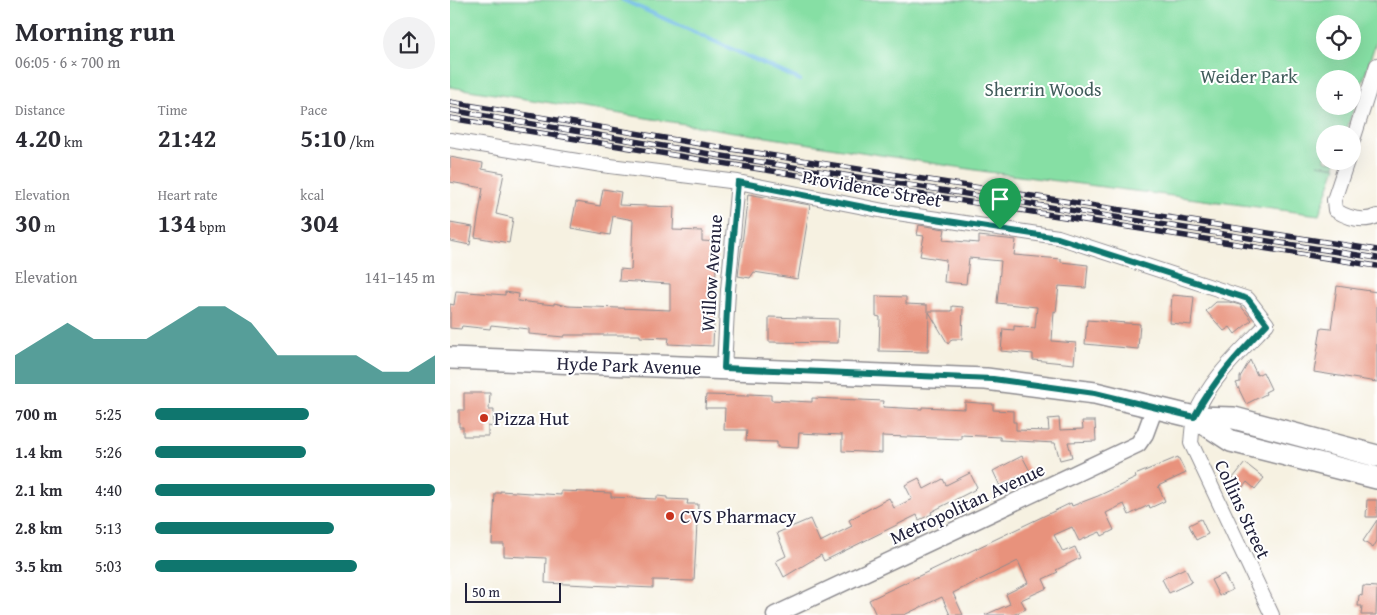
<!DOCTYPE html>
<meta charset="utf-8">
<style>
body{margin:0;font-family:"Gentium Book Plus",serif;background:#f2f2f3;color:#2b2b33;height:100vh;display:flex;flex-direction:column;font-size:19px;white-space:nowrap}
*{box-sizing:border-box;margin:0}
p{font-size:16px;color:#7c7c81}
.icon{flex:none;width:28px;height:28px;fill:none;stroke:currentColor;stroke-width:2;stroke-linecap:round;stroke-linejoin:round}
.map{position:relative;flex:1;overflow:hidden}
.details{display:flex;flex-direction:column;background:#fff;width:450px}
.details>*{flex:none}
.buttons{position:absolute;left:866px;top:15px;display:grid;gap:10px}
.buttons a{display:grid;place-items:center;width:45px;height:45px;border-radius:50%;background:#fff;box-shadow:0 5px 20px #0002;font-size:25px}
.scale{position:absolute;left:15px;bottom:12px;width:96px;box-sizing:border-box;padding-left:5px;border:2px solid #22223b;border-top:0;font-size:14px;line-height:18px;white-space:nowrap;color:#22223b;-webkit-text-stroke:4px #fff;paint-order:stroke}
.pin{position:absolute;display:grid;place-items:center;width:42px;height:42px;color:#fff;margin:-51px -21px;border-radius:50% 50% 50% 0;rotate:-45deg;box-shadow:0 0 5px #0007}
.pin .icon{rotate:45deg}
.round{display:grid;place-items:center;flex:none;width:52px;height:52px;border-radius:26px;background:#f2f2f3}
.overview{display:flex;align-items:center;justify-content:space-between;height:85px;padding:0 15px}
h1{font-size:28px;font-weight:600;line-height:38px}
.metrics{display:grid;grid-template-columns:repeat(3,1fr);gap:8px;height:85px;padding:5px 15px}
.metrics div{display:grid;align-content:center}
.metrics b{font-size:25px;font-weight:600}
.metrics small{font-size:14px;font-weight:400}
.metrics p{font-size:14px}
.chart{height:140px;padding:10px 15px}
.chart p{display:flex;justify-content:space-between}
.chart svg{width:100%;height:90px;margin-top:5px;fill:#0f766e;opacity:.7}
ul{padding:0 15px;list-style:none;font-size:16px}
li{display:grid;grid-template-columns:80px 60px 1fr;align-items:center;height:38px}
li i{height:12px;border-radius:6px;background:#0f766e}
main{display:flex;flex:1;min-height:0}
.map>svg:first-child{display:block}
</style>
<main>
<section class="details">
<div class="overview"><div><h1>Morning run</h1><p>06:05 · 6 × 700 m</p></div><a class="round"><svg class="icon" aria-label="share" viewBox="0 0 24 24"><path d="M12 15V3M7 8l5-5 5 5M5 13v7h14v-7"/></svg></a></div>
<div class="metrics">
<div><p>Distance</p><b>4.20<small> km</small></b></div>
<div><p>Time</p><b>21:42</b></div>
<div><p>Pace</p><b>5:10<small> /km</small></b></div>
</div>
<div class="metrics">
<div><p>Elevation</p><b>30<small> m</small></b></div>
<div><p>Heart rate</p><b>134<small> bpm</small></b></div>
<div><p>kcal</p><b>304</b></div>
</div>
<div class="chart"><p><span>Elevation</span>141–145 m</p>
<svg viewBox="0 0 160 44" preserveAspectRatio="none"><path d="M0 44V30L10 22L20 14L30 22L40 22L50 22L60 14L70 6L80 6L90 14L100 30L110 30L120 30L130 30L140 38L150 38L160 30V44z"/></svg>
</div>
<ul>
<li><b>700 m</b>5:25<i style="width:55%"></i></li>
<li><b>1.4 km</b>5:26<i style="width:54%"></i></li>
<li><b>2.1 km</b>4:40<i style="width:100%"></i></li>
<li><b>2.8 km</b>5:13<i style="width:64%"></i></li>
<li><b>3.5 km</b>5:03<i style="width:72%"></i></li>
</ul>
</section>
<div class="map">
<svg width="927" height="615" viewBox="0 0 927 615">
<rect width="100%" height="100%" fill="#fff"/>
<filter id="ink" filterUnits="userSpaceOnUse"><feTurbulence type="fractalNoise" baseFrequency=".02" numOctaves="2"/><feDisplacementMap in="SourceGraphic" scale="10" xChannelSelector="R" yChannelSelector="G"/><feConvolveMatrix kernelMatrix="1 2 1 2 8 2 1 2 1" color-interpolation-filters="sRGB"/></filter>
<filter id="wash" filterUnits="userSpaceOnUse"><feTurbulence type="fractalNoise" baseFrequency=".0096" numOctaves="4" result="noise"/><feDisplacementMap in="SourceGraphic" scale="20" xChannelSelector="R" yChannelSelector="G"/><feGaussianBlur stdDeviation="1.12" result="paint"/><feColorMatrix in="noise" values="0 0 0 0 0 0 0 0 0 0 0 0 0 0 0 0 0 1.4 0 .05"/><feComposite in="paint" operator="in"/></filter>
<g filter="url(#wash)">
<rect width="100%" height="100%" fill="#f6f1e1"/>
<path fill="#86dfa4" stroke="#548070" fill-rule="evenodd" d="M0,0H927V39L895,134H875V161H886L885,166L867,164L886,167L869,215L538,172L0,87ZM875,24H902V51H875ZM875,79H902V106H875Z"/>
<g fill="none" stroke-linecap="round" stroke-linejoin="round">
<path stroke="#6bb9e5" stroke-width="4" d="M173,0L350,80"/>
</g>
<g id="blocks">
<path fill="#e8927b" d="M0,157L33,163L32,169L54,173L46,214L63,218L59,243L25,237L33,188L0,182Z
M153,189L171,192L169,205L224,207L223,230L252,231V241L267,242L263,346L218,344L219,338L190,337V335H115L114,337L79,334V329L41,325L40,329L12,326L11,329L0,328V304L4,305L6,291L55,295V292L69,294L68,301L104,305V303L118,306L220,310V284L169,281L170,269L181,270L183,220L163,216L160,235L121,228L126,202L150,206Z
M298,194L360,205L348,279L304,272L300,278L288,276Z
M0,223L23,227L20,245L0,241Z
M469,225L495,229L493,240L529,243V236L566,240L564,255L611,259V262L638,265L636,288L609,286L606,312L604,311L602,341L626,343L624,364L583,360V354L551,351L553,329L564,330V326L585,328L587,307L547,303L551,261L519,258L516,284L494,282L496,260L470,256L474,236L467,235Z
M887,286L927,292V382L864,372L871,328L881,329Z
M722,295L744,297L741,325L720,323Z
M426,296L456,297V304L477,305V311H502V306L513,307L512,339H502L498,344L479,312L478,352L429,351L430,317L426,316Z
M766,302H779L790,305L802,320L785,334L780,327L774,331L756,311Z
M319,317L389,319L388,343L319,342Z
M637,320L690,324L688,349L635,344Z
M800,360L807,375L813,372L821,389L815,392L816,394L796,404L786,383L790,382V377Z
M14,393H40L39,410H44L43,427L38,426V436H13V427H9V410H14Z
M298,394L321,395V400L362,402V398L434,401L433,407L472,409V407L515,409V402L543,404V410L563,411V422H566V430L599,431L598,419L609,418L610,430L633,429L632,421H645L646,441L618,442L622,457L610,460L605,443L550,440V437L511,435V439L432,436V453L392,451V435L349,433L348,448L327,447V442L296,441L297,430H274L275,408H255L256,395L298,396Z
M572,456L580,471L550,486L543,471Z
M728,457L736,473L708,486L715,501L700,508L699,505L679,515L674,504L656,513L664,530L652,536L650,532L629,541L622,527L604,535L613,552L625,547L630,558L606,570L608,572L593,579L597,588L571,600L576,609L563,615H535L560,604L556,594L578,583L568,561L503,593L513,615H500L492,597L454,615H426L419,600L621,503L622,506L648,496L686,478L685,475Z
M795,463L814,478L805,489L797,482L793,487L783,478Z
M520,473L527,487L524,490L481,512L482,514L469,520L467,515L374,561L371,555L334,577L326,561L336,556L327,533L360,519L370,542L402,526L399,520L439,498L444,508L462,499L455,485L469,478L474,489L493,479L496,485Z
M50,491L111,495V491L161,493V497L207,499V496L217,497V499L238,500L237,504H248L244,581L203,580V588L95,583L96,558L54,556V544H42L45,493H50Z
M917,500H927V517H916Z
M751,519L758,534L746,540L739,525Z
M927,520V541L923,548L913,541Z
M735,568L742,582L719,593L712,579Z
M774,574L782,590L769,596L761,580Z
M913,586L927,587L926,615H911L912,606H908L909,595L912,596Z"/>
</g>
</g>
<g filter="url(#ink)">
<use href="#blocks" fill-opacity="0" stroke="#8c8a8e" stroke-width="1"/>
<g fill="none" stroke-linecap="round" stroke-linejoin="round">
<defs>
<path id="minor" d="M0,140L152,165L288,182L434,211L608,237L798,299L817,324C791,351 758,381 745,416C742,424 742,435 741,443L822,615
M902,143L927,65
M897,161L884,200L885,210C898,218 913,223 927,216
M274,368L278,290L288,182"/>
<path id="tertiary" d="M325,615L688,444L695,434L705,407"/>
<path id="primary" d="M0,358L536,379L645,393L744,417L784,418L927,456
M744,417L781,441L927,478"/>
</defs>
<use href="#minor" stroke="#8c8a8e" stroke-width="16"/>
<use href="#tertiary" stroke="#8c8a8e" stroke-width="19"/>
<use href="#primary" stroke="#8c8a8e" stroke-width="24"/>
<use href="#minor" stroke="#fff" stroke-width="14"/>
<use href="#tertiary" stroke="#fff" stroke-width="16"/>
<use href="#primary" stroke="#fff" stroke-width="21"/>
<defs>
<path id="rail" d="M0,102L268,147L927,250
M0,110L266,155L927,258
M0,118L265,162L927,266"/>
</defs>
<use href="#rail" stroke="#22223b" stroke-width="5.5"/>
<use href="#rail" stroke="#fff" stroke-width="4" stroke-dasharray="11" stroke-linecap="butt"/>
</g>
</g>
<g fill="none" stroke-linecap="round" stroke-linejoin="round" filter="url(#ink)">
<defs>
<path id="route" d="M288,182L434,211L608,238L798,299L817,324C788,354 764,380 744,417L645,393L543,379L274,368L278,290Z"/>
</defs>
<use href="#route" stroke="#fff" stroke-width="10"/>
<use href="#route" stroke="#0f766e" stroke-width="6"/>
</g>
<g fill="#c8321e" stroke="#fff" stroke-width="2">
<circle cx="34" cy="418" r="5"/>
<circle cx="220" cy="516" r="5"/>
</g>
<g text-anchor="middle" stroke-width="4" stroke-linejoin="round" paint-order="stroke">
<g font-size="19" fill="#405b5a" stroke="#fff">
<text x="799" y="83">Weider Park</text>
<text x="593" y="96">Sherrin Woods</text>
</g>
<g font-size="19" fill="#22223b" stroke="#fff">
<text transform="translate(422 188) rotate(10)" y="7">Providence Street</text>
<text transform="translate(261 273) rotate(-86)" y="7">Willow Avenue</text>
<text transform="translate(179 365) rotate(2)" y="7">Hyde Park Avenue</text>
<text transform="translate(517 503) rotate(-25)" y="7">Metropolitan Avenue</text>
<text transform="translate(793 509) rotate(65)" y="7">Collins Street</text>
</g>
<g font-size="19" fill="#22223b" stroke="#fff" text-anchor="start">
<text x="44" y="425">Pizza Hut</text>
<text x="230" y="523">CVS Pharmacy</text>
</g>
</g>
</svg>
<div class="buttons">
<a><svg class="icon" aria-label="locate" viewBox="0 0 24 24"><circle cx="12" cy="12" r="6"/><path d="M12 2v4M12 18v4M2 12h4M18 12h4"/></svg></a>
<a>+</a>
<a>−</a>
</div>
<div class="scale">50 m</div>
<div class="pin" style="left:550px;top:229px;background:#1e9e55"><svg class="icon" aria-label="arrive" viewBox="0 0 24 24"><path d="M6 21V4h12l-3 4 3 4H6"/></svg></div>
</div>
</main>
